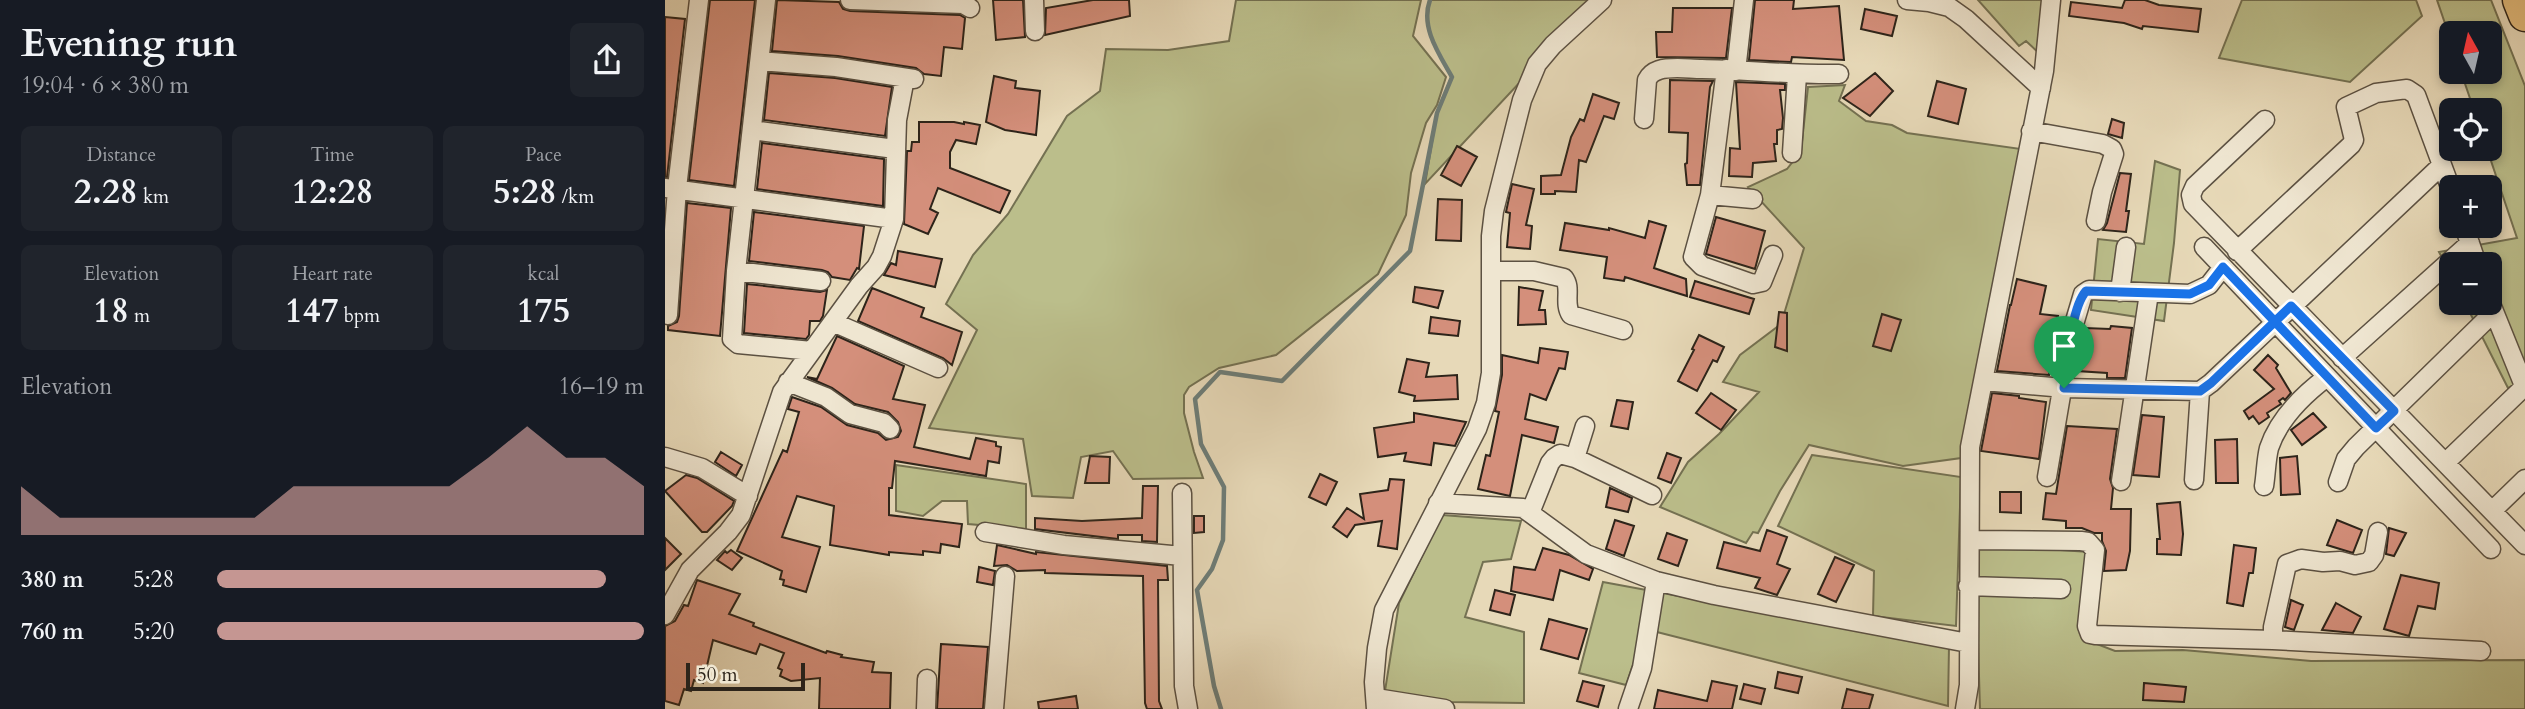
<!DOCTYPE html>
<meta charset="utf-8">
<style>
body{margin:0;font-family:Cardo,serif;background:#20242c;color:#f1f3f6;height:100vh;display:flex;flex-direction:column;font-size:26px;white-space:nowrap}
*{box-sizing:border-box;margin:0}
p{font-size:23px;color:#9ea1a6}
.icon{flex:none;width:38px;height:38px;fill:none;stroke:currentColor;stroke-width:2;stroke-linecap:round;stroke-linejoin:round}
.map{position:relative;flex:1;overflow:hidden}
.panel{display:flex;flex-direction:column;background:#171b24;width:665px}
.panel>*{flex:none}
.needle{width:46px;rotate:352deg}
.tools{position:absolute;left:1774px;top:21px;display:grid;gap:14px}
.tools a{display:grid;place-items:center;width:63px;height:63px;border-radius:10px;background:#171b24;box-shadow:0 4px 10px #0003;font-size:35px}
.scale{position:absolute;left:21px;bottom:18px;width:119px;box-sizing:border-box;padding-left:7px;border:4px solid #2d241a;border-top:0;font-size:19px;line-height:24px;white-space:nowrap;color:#2d241a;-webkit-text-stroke:5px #efe6d1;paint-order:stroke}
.pin{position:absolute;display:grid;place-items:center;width:60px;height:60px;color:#fff;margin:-72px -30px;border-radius:50% 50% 50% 0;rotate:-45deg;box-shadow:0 0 7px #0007}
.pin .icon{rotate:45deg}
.round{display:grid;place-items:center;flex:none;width:74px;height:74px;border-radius:10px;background:#20242c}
.head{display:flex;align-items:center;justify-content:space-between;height:119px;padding:0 21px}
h1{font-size:38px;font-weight:700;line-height:52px}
.stats{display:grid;grid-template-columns:repeat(3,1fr);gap:10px;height:119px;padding:7px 21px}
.stats div{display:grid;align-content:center;border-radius:10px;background:#20242c;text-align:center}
.stats b{font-size:35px;font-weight:700}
.stats small{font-size:19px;font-weight:400}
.stats p{font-size:19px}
.chart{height:196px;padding:14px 21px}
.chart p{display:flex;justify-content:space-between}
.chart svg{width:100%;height:126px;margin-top:7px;fill:#c59692;opacity:.7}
ul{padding:0 21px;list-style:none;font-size:23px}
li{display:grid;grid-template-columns:112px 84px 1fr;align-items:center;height:52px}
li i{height:18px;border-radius:9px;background:#c59692}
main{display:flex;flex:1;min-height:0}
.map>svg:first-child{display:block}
</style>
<main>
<section class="panel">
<div class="head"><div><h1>Evening run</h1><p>19:04 · 6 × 380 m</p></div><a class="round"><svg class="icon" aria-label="share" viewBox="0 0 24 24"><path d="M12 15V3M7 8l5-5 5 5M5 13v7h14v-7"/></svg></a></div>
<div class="stats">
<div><p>Distance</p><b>2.28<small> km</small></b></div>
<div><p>Time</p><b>12:28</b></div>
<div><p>Pace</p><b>5:28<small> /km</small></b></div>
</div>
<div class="stats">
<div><p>Elevation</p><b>18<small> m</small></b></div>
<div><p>Heart rate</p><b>147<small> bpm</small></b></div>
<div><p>kcal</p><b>175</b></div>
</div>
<div class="chart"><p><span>Elevation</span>16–19 m</p>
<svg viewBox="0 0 160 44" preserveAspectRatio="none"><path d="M0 44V27L10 38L20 38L30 38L40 38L50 38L60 38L70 27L80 27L90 27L100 27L110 27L120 17L130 6L140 17L150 17L160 27V44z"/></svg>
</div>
<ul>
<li><b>380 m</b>5:28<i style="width:91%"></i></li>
<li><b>760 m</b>5:20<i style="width:100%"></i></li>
</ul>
</section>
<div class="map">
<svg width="1860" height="709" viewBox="0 0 1860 709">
<rect width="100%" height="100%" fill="#e7d9b8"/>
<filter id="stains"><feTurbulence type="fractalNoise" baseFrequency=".00286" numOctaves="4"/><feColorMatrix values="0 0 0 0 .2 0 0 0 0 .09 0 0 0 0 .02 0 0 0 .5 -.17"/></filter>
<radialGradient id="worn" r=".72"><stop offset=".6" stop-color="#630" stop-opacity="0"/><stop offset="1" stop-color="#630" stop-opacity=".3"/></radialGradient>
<path fill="#bbbe8b" stroke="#747152" stroke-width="2" d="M571,0H756L748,36L781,77L772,105L761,123L746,173L741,215L713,274L611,355L554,368L524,387L519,395V413L529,452L538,478L468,479L448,451L416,457L408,498L367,496L358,439L264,428L312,330L281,304L308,255L343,214L402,116L435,91L441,49L503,50L564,41Z
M765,0H937L872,64L760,184L772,113L786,77C774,54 755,27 765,0Z
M1313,0H1380L1376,55L1361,41L1354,46Z
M1577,0H1751L1757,16L1685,82L1554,58Z
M1772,0H1826L1860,86V383L1843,388L1800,303H1825V264H1787V276L1774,252L1852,238L1822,149H1825V110H1809L1796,72H1825V33H1787V44Z
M1180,85L1174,101L1201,121L1227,125L1242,133L1356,149L1323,309L1296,458L1238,466L1144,445L1115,491L1093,533L1088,532L1081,543L995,507L1023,462L1054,434L1094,392L1058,382L1075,355L1116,324L1139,248L1083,187L1122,169L1136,151L1143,87Z
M1490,161L1515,170L1509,243L1499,321L1426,310L1433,239L1479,244Z
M1147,455L1296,477L1291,626L1208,616L1209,571L1113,526Z
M231,465L361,484V529L303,524L302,501H277L258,516L231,511Z
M777,515L856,521L846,559L818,562L800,617L859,632V703L783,702L719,697L734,603Z
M1310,544L1424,552L1419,639L1450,651L1518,650L1646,661L1860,660V709H1315Z
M938,582L1284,646L1283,706L980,629L961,685L914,673Z"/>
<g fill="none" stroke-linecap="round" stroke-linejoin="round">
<path stroke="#6d7d78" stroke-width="4.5" d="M556,709L549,686L532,590L547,569L558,540L559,487L536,444L530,399L555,372L617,381L745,251L772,113L787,77C774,54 755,27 765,0"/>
</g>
<path fill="#d48f7b" stroke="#2d241a" stroke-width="2" d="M45,0H90L69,186L24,180Z
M112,0L174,2L178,9L185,11L295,15L300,18L297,49L279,47L276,76L259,74L251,68L173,56L107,51Z
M328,0H358L360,37L331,40Z
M428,0H464L465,16L380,35L381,8Z
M1090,0H1129L1128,9L1174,6L1179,60L1127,57L1126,62L1084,60Z
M1460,0H1480L1494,5L1536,9L1533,32L1478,26L1477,29L1459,23L1404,16L1406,2L1457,8Z
M1008,8H1067L1061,58L992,57L991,32H1007Z
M1200,9L1232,16L1227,36L1196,29Z
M0,17L20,19L2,177H0Z
M104,73L170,78L227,87L220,136L99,120Z
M1210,73L1228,91L1205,116L1178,98Z
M329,76L351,81L350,88L375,91L371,135L340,130L321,122Z
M1005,80L1048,81L1045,87L1035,185H1022L1020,164L1022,163L1023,133L1004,132Z
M1272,81L1301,89L1293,124L1263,116Z
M1071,82L1120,84V90H1115L1118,118L1117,129L1112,130V144H1109L1111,161L1088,163L1087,177L1064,176L1065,148L1075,149Z
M928,94L954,103L949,119L939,116L921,162L914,160L911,192L890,191V194H876V176L896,175L906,137L915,119L919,121Z
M1447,119L1459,123L1457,138L1443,134Z
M254,122H289L299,124V122L315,125L311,144L291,140L285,152V168L345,191L335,213L273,188L265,209L273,213L263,234L239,224L242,151H246L247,142H254Z
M97,143L219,159L218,206L92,189Z
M792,146L812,157L796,186L776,175Z
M1455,173L1466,174L1461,211H1464L1461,232L1438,230L1442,223Z
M847,184L869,189L861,225L867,226L865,249L842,247L845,213L841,212Z
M773,199L797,200L796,241L771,240Z
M22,203L66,208L55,336L3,330V326L12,322L14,316Z
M89,212L199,226L194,269L192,268L185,280L167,277L163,272L157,270L84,261Z
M1051,217L1100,231L1090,269L1041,254Z
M984,221L1001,226L989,268L1021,279L1022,296L960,277L959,281L939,278L942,257L895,250L900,223L944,230V228L980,238Z
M233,251L277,259L270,287L219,275L226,263L231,265Z
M1352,279L1381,286L1375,314L1393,316L1384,375L1332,371L1345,305H1346Z
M1030,281L1089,299L1084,314L1025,297Z
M82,284L155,292L162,290L158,316L155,321H145L144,335L141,339L79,333Z
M750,287L778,291L773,308L748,302Z
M854,287L878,291L874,310H880L881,324L853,325Z
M207,288L259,308L256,317L297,332L287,365L278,358L193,321Z
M1114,312L1122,313V351L1110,347Z
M1217,314L1236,320L1226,351L1208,346Z
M766,317L795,321L793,336L764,333Z
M1446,326L1467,328L1460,378H1442V373L1412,371L1420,328L1445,329Z
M1034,335L1059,347L1052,362L1048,360L1032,391L1013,381L1029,350L1027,349Z
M172,336L239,366L228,399L260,405L249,447L305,459L311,438L331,442V446L336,447L334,463L323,461L321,476L230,461L227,488H224V515L297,524L294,547L276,544L275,553L258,551V555L224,552V555L165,545L169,506L132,496L117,537L155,547L141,592L118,585L119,580L115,579L117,571L72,551L118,450L122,452L134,412L123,409L127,397L156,407L182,425L213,433L221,440L233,437L236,431L233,422L223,412L190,404L167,388L142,377L152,379Z
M875,348L903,352L900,369L894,368L881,400L865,394L860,419L893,427L889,443L857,435L845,496L813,489L821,455L825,456L834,412L830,411L837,375V355L873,363Z
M1603,355L1613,365L1611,368L1626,393L1620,400L1618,398L1614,401L1616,404L1602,413L1604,417L1594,424L1588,416L1584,419L1579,411L1609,389L1589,370Z
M742,359L764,363L761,377L792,375L793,399L749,401L750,396L734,392Z
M1046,393L1071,410L1056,430L1031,413Z
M1327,393L1354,396V398L1381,402L1374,459L1316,451Z
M952,400L968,402L963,429L946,426Z
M749,413L801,422L790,446L769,443L766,465L739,461L741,453L713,457L709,428L749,422Z
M1648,413L1661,427L1637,445L1626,430Z
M1477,415L1499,417L1494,477L1468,475Z
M1402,426L1452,429L1445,479L1448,488L1446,509H1466L1465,551L1461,570L1439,571L1441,551L1437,541V533H1429L1417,528H1401V521L1378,519L1381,493L1391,494Z
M1572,439L1573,483H1551L1550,440Z
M56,452L77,465L71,476L50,462Z
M1002,453L1016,458L1006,483L993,478Z
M425,456L445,457L444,483H420Z
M1632,456L1635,494L1616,495L1615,458Z
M655,474L672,482L661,505L644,497Z
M21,475L32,478L69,501L67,506L42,532H37L0,491Z
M725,479L739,480L732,549L713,546L717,521L690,525L682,537L668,527L682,508L699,519L695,494L723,490Z
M478,486H493L492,542L477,541V535H453V539L370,529V518L417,521L477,518Z
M945,488L967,498L963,512L941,507Z
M1335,492H1356V513L1335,512Z
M1515,502L1518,534L1516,555L1492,554V539H1495L1492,504Z
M529,516H539V532L529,533Z
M950,520L969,526L959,556L941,549Z
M1672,520L1697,530L1688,553L1662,545Z
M1724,528L1741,533L1729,556L1721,554Z
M1102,530L1122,537L1112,564L1125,569L1112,595L1090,588L1095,578L1052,568L1059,542L1095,551Z
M1002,533L1022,540L1013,566L993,559Z
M0,538L16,554L0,570Z
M332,545L371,554V552L502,566L503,580H493L494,701L497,709H482L480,703L478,576L380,573V570L352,571L342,565L329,566Z
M1569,545L1591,548L1588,573H1584L1578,606L1562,603Z
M878,548L904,555L928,569L924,580L895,570L888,600L846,591L849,567L870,570Z
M66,550L77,558L67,570L52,560L60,551L62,553Z
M1170,557L1189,565L1171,602L1153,594Z
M314,567L330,571L328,585L312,582Z
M1736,575L1774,583L1770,609L1753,606L1744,636L1719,629Z
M32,580L75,594L64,614L89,623L88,626L161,653L162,651L177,655L176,657L209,662L207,672L226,673L225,709H154L155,678L126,681L115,676L117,670L113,668L119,653L95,644L91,654L48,640L38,683L29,680L26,691L19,689L14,705L0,701V626L10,621L19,605L23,606Z
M830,590L850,595L845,615L825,610Z
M1626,600L1638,605L1629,630L1620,627Z
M1671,603L1696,617L1688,633L1657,630Z
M884,619L922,629L913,659L876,649Z
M276,644L323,647L318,709H272Z
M1113,672L1137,677L1133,693L1110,688Z
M918,681L939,686L933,707L912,701Z
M1047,681L1072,686L1067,709H989L993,690L1042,701Z
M1479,683L1521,687L1519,702L1478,700Z
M1079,684L1100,689L1096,704L1075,699Z
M1182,689L1208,695L1204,709H1177Z
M411,696L413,709H374L373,702Z"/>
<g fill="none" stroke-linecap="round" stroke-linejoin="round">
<defs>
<path id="street" d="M101,0L71,271L67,339L73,344L147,351
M185,0L298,4L305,8
M369,0L370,31
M1242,0L1264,2L1284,7L1301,19L1376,88
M95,61L171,67L249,79
M1061,69L1045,195L1028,257L1037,266L1088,284L1097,282L1108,255
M1071,71L1079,0
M979,119L982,80C985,74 988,72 994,70C1007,66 1024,69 1037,69C1083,70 1128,75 1174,74
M1600,120L1530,186L1526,195L1528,204L1860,545
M87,130L230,149
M1366,131L1438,144L1447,149L1449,154L1437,192L1431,221
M1127,153L1132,75
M0,188L229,219
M1045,195L1088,199
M1799,226L1812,264
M1539,247L1826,549
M1572,251L1686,145L1689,140L1681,107L1711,93L1742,89L1751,95L1787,192
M71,271L156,281
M827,271H869L899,278C907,288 898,303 906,315L958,330
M1455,292L1461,247
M1826,304L1860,388
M3,315L12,188L34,0
M170,323L273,368
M1677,358L1805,243
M1319,381L1399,388L1535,391L1546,383L1777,165
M123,382L161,397L185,414L219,423L225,429
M0,457L37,468L83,496
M910,458L920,426
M1780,463L1859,387
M1382,477L1407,331L1418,294L1424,290L1525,294L1544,285L1558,267
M1529,480L1535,391
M1456,481L1484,293
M1673,482L1681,459L1691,447L1829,312
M1599,486C1601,474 1601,460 1604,448C1614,418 1638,395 1662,377
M517,493L519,686L523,709
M773,503L858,508L921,554L991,581L1049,595L1303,643
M1827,511L1860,479
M865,513L885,463L889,458L895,454L910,458L987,495
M320,532L399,545L517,556
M1306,540L1416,541L1423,542L1430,550L1422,626L1425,634L1430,635L1608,640L1816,651
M1303,586L1396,589
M0,615L25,570L63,532L76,515L117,392L194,286L211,267L217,256L229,219L232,120L240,78
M1608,640V627L1622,564L1636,559L1658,562L1675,561L1690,565L1704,562L1709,555L1713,532
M711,698L780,709
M261,709L262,679
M329,709L340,576
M711,709L709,682L712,648L719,610L812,429L821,403L826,373V236L829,211L857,100L872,64L888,45L937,0
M963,709L977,668L991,581
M1300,709L1304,685L1305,447L1379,71L1386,0"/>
<path id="highway" d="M1854,0L1860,15"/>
</defs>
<use href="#street" stroke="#5c5142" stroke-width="21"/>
<use href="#highway" stroke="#2d241a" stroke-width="35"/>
<use href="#street" stroke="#efe6d1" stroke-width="18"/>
<use href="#highway" stroke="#e4bc7c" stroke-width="32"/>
</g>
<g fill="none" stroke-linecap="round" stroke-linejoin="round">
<defs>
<path id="route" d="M1399,388L1535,391L1546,383L1626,306L1729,411L1711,428L1558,267L1544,285L1525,294L1421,291C1406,308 1402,365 1399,388"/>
</defs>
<use href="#route" stroke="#fff" stroke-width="14"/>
<use href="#route" stroke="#1a73e8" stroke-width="9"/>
</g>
<rect width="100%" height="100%" filter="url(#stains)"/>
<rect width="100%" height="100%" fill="url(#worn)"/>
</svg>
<div class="tools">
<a><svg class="needle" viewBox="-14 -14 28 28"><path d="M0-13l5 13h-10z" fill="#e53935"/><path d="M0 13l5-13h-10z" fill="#9ea1a6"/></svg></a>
<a><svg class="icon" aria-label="locate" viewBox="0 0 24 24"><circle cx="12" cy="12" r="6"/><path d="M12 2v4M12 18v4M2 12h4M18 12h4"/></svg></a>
<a>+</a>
<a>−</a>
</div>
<div class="scale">50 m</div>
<div class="pin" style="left:1399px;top:388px;background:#1e9e55"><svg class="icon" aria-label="arrive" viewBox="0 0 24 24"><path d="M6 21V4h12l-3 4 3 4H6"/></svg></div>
</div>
</main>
